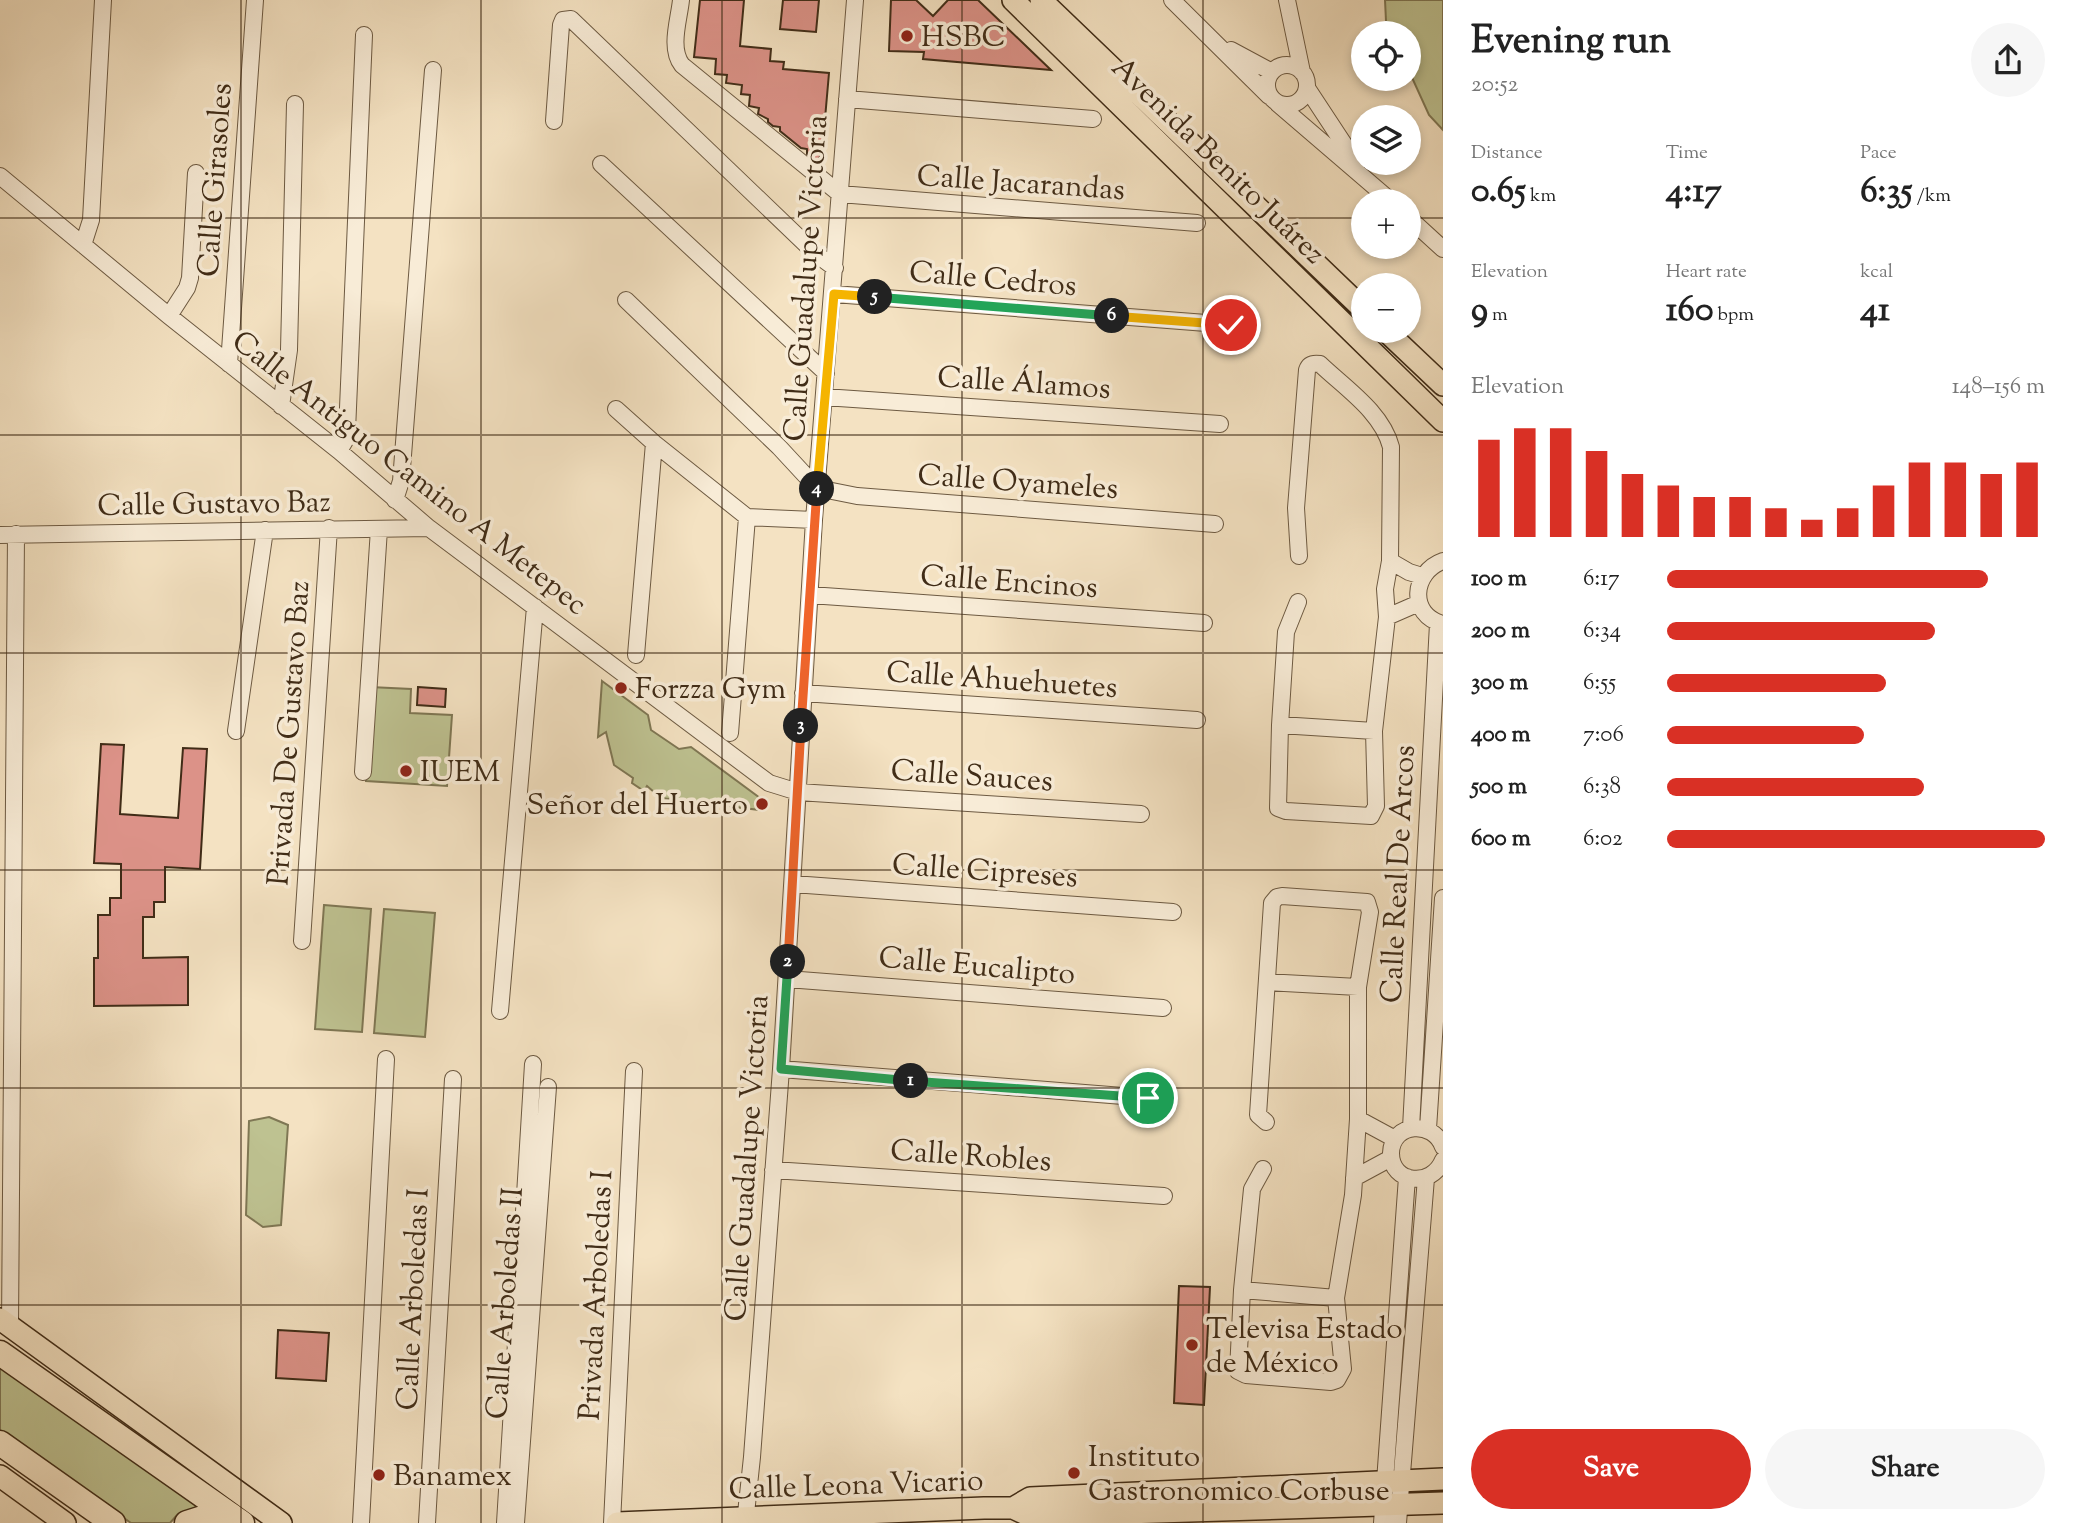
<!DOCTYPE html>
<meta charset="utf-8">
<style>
body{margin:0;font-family:"Sorts Mill Goudy",serif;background:#f6f6f6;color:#222;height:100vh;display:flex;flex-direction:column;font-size:26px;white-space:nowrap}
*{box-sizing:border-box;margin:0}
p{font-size:23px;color:#767676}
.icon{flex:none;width:38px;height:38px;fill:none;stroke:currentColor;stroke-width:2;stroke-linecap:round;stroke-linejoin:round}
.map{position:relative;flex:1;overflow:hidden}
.side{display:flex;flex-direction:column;background:#fff;width:630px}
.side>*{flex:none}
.controls{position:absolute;left:1351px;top:21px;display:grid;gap:14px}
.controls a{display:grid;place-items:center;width:70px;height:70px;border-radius:50%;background:#fff;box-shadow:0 4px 10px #0003;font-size:35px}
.pin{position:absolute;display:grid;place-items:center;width:60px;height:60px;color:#fff;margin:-30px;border:4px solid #fff;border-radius:50%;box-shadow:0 2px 7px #0007}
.km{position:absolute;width:35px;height:35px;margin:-18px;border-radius:50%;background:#222;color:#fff;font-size:19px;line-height:35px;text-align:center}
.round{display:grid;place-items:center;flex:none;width:74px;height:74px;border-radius:37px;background:#f6f6f6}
.headline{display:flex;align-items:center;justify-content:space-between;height:119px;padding:0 28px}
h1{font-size:38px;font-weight:800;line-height:52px}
.figures{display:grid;grid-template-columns:repeat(3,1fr);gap:10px;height:119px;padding:7px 28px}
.figures div{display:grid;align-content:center}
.figures b{font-size:35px;font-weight:800}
.figures small{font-size:19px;font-weight:400}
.figures p{font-size:19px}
.chart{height:196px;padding:14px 28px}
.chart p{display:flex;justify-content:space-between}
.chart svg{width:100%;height:126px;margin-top:7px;stroke:#d93025;stroke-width:6}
.button{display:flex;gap:14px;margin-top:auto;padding:14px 28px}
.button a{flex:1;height:80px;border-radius:42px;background:#d93025;color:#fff;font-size:28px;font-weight:800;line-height:80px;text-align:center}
.button a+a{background:#f6f6f6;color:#222}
ul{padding:0 28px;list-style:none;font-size:23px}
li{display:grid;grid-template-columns:112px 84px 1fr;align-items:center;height:52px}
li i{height:18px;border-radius:9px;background:#d93025}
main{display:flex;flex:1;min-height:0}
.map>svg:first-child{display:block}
</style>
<main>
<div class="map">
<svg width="1443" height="1523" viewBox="0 0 1443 1523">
<rect width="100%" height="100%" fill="#f4e2c2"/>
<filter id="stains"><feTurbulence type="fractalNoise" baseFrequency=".00286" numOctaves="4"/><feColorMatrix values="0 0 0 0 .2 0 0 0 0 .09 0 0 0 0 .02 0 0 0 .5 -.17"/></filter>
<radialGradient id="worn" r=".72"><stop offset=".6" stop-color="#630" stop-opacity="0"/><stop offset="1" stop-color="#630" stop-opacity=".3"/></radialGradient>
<path fill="#bec291" stroke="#7f7754" stroke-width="2" d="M1385,0H1443V130L1429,115L1409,71V33H1391L1386,21Z
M602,681L648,715L651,730L679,749L691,747L760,798V810L661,798L647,786L644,791L632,783L633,778L614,765L606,732L598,737Z
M370,687L411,689L410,713L452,715L447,786L366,781Z
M324,905L371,909L362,1032L315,1029Z
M384,909L435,913L425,1037L374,1033Z
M269,1117L288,1125L281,1225L263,1227L246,1215L249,1121Z
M0,1364L205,1507L178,1514L170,1523H131L0,1430Z"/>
<path fill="#dc9288" stroke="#402c17" stroke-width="2" d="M700,0H744L740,46L771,49L770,61L784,62L783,69L829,73L822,153L817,162L807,154V149L801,148L780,131V127L773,126L768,122V119L758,114L759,108L749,106L750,95L741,94L742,85L726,83L727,75L715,74L716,59L694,57Z
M783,0H819L816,32L780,29Z
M891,0H916L933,16L948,0H978L1051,70L923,59L924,52L889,51Z
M418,687L446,689L445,707L417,705Z
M101,744L124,745L120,814L178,818L183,748L207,749L200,869L165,867V902H154V917H143V958L188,957V1005L94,1006V958H98V915H110V898H121V864L94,863Z
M1179,1286L1210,1287L1204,1405L1174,1403Z
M278,1330L329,1333L326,1381L276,1378Z"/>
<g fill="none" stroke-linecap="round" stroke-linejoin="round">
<defs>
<path id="minor" d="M681,0C679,20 669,48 682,65L840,194L1197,223
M1172,0L1269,96
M1287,0L1302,72
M1231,50L1272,72
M1267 85a20 20 0 1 1 40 0a20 20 0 1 1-40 0Z
M1307,88L1357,164
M847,99L1093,119
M1278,104L1391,201
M554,121L561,25L563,20L571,19L816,254L835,268
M601,164L826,373
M0,176L169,316L339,451L429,528L769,783L798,792L1141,814
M1409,218L1443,249
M83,245L91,220L103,0
M834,294L1232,325
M626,300L779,447L817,488L857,496L1215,524
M169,316L187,288L190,278L196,173
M229,364L255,0
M824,397L1220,424
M281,406L289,350L295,104
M616,409L654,443L747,517L814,520
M339,451L346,439L347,431L364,35
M395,500L401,481L433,70
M0,535L429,528
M1390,561L1409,572L1422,576
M1443,561C1412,572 1408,615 1443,624
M810,595L1204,623
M1298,602L1286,632L1280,725L1278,808L1286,811L1371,816L1376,806L1374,731L1387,617L1385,589L1390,561L1391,447C1382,412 1345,388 1320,364C1313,363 1309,364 1307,370L1296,508L1299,556
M1387,617L1419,603
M636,655L654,443
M803,693L1197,720
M1280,725L1374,731
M236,731L265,530
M730,733L747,517
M363,772L379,529
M793,884L1173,912
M302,941L329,528
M787,979L1163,1008
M1267,982L1358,987
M500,1011L535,607
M781,1069L1148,1098
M1358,1119L1395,1139
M1411,1128L1438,624
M1428,1129L1443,898
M1443,1147C1434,1120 1392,1122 1391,1153C1391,1184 1432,1188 1443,1160
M1263,1169L1252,1189L1242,1290L1238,1371L1246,1375L1331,1382L1337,1380L1343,1369L1336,1298L1353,1195L1358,1119V987L1370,912L1367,902L1282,896L1277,897L1272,903L1258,1115L1266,1122
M773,1170L1164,1196
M1354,1178L1391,1158
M1242,1290L1336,1298
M10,1326L16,534
M361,1523L386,1059
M427,1523L453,1079
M505,1523L533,1064
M516,1523L548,1087
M612,1523L634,1071
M745,1523L752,1457L781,1069L814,520L855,0
M1382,1523L1407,1177
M1398,1523L1426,1178"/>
<path id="major" d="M1013,0L1443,421
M1041,0L1363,309
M1386,331L1443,385
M0,1319L281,1523
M0,1476L65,1523
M1013,1508L1030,1498L1443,1479
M617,1523L984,1508H1013L1030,1516L1443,1503"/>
<path id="highway" d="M0,1353L242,1523
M0,1443L113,1523
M187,1523L209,1516L231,1515"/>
</defs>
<use href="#minor" stroke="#6d5a42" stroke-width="18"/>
<use href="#major" stroke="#402c17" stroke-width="24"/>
<use href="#highway" stroke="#402c17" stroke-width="27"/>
<use href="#minor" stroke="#f8ecd7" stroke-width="16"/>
<use href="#major" stroke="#f4e2c2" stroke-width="21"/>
<use href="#highway" stroke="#f4e2c2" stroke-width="24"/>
</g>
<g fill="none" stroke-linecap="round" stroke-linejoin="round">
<defs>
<path id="split-1" d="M911,1081L1148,1098"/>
<path id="split-2" d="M788,962L781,1069L911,1081"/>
<path id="split-3" d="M788,962L801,726"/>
<path id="split-4" d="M801,726L817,489"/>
<path id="split-5" d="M817,489L834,294L875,297"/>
<path id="split-6" d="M875,297L1112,316"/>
<path id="split-7" d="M1112,316L1231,325"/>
</defs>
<use href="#split-1" stroke="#fff" stroke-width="14"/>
<use href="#split-2" stroke="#fff" stroke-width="14"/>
<use href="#split-3" stroke="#fff" stroke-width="14"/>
<use href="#split-4" stroke="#fff" stroke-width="14"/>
<use href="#split-5" stroke="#fff" stroke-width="14"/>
<use href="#split-6" stroke="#fff" stroke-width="14"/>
<use href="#split-7" stroke="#fff" stroke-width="14"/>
<use href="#split-1" stroke="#22a559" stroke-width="9"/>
<use href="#split-2" stroke="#22a559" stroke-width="9"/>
<use href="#split-3" stroke="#f0652b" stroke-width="9"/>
<use href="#split-4" stroke="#f0652b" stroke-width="9"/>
<use href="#split-5" stroke="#f5b400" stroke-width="9"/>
<use href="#split-6" stroke="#22a559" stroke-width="9"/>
<use href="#split-7" stroke="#f5b400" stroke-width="9"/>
</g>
<path fill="none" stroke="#402c17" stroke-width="2" stroke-opacity="0.55" d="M241,0V1523M481,0V1523M722,0V1523M962,0V1523M1203,0V1523M0,218H1363M1409,218H1443M0,435H1443M0,653H1443M0,870H1443M0,1088H1443M0,1305H1443"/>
<g fill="#8f2418" stroke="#f8ecd7" stroke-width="2.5">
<circle cx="907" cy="36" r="7"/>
<circle cx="621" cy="688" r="7"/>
<circle cx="406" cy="771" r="7"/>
<circle cx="762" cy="804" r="7"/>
<circle cx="1192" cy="1345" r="7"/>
<circle cx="1074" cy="1473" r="7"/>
<circle cx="379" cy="1475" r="7"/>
</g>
<g text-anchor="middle" stroke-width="7" stroke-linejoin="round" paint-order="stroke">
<g font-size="30" fill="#402c17" stroke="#f8ecd7" text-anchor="start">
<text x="921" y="46">HSBC</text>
<text x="635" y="698">Forzza Gym</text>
<text x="420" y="781">IUEM</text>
<text x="748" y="814" text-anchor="end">Señor del Huerto</text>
<text x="1206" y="1338">Televisa Estado<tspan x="1206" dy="34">de México</tspan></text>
<text x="1088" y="1466">Instituto<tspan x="1088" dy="34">Gastronomico Corbuse</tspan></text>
<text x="393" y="1485">Banamex</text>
</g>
<g font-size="30" fill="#402c17" stroke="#f8ecd7">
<text transform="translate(1219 160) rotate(44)" y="10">Avenida Benito Juárez</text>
<text transform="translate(214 180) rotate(-86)" y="10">Calle Girasoles</text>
<text transform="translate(1021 182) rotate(4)" y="10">Calle Jacarandas</text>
<text transform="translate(805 278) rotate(-86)" y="10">Calle Guadalupe Victoria</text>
<text transform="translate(993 278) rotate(5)" y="10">Calle Cedros</text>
<text transform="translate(1024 382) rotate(4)" y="10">Calle Álamos</text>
<text transform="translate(410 472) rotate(38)" y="10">Calle Antiguo Camino A Metepec</text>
<text transform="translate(1018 481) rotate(4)" y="10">Calle Oyameles</text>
<text transform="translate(214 503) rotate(-1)" y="10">Calle Gustavo Baz</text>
<text transform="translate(1009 581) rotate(4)" y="10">Calle Encinos</text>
<text transform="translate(1002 679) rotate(4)" y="10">Calle Ahuehuetes</text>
<text transform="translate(288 733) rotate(-86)" y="10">Privada De Gustavo Baz</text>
<text transform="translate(972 775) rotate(4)" y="10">Calle Sauces</text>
<text transform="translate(985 870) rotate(4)" y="10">Calle Cipreses</text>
<text transform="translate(1397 874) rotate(-87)" y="10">Calle Real De Arcos</text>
<text transform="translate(977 965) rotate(5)" y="10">Calle Eucalipto</text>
<text transform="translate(971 1155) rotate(4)" y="10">Calle Robles</text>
<text transform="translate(746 1158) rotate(-86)" y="10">Calle Guadalupe Victoria</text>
<text transform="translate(595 1295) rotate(-87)" y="10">Privada Arboledas I</text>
<text transform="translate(412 1299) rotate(-87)" y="10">Calle Arboledas I</text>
<text transform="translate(504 1303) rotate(-86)" y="10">Calle Arboledas II</text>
<text transform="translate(856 1484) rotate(-2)" y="10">Calle Leona Vicario</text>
</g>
</g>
<rect width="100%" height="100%" filter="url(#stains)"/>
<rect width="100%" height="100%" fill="url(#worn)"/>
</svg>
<div class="controls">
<a><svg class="icon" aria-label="locate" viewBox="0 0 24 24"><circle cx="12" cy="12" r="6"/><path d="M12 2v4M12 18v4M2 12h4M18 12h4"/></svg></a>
<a><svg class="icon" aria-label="layers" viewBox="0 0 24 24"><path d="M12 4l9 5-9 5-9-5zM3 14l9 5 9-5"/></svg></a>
<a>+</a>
<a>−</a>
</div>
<div class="pin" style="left:1148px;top:1098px;background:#1e9e55"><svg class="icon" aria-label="arrive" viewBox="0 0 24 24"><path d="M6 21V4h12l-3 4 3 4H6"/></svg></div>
<div class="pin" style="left:1231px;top:325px;background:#d93025"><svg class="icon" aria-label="check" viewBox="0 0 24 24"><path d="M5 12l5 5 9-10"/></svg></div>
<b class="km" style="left:911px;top:1081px">1</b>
<b class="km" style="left:788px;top:962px">2</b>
<b class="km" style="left:801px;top:726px">3</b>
<b class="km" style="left:817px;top:489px">4</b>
<b class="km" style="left:875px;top:297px">5</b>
<b class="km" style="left:1112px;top:316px">6</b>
</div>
<section class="side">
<div class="headline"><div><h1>Evening run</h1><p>20:52</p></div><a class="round"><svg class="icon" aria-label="share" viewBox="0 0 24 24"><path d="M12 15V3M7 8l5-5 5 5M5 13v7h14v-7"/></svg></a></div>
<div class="figures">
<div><p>Distance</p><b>0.65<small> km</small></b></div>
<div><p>Time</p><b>4:17</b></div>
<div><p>Pace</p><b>6:35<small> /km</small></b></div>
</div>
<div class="figures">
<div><p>Elevation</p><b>9<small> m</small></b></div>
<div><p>Heart rate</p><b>160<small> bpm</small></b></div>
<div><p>kcal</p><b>41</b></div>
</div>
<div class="chart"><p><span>Elevation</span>148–156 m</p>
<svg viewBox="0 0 160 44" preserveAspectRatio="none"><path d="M5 44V10M15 44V6M25 44V6M35 44V14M45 44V22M55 44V26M65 44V30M75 44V30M85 44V34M95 44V38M105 44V34M115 44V26M125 44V18M135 44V18M145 44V22M155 44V18"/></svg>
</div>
<ul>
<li><b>100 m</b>6:17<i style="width:85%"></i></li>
<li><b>200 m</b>6:34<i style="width:71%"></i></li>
<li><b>300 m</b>6:55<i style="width:58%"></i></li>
<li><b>400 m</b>7:06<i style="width:52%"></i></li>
<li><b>500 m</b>6:38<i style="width:68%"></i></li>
<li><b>600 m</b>6:02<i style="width:100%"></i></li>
</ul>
<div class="button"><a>Save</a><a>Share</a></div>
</section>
</main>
